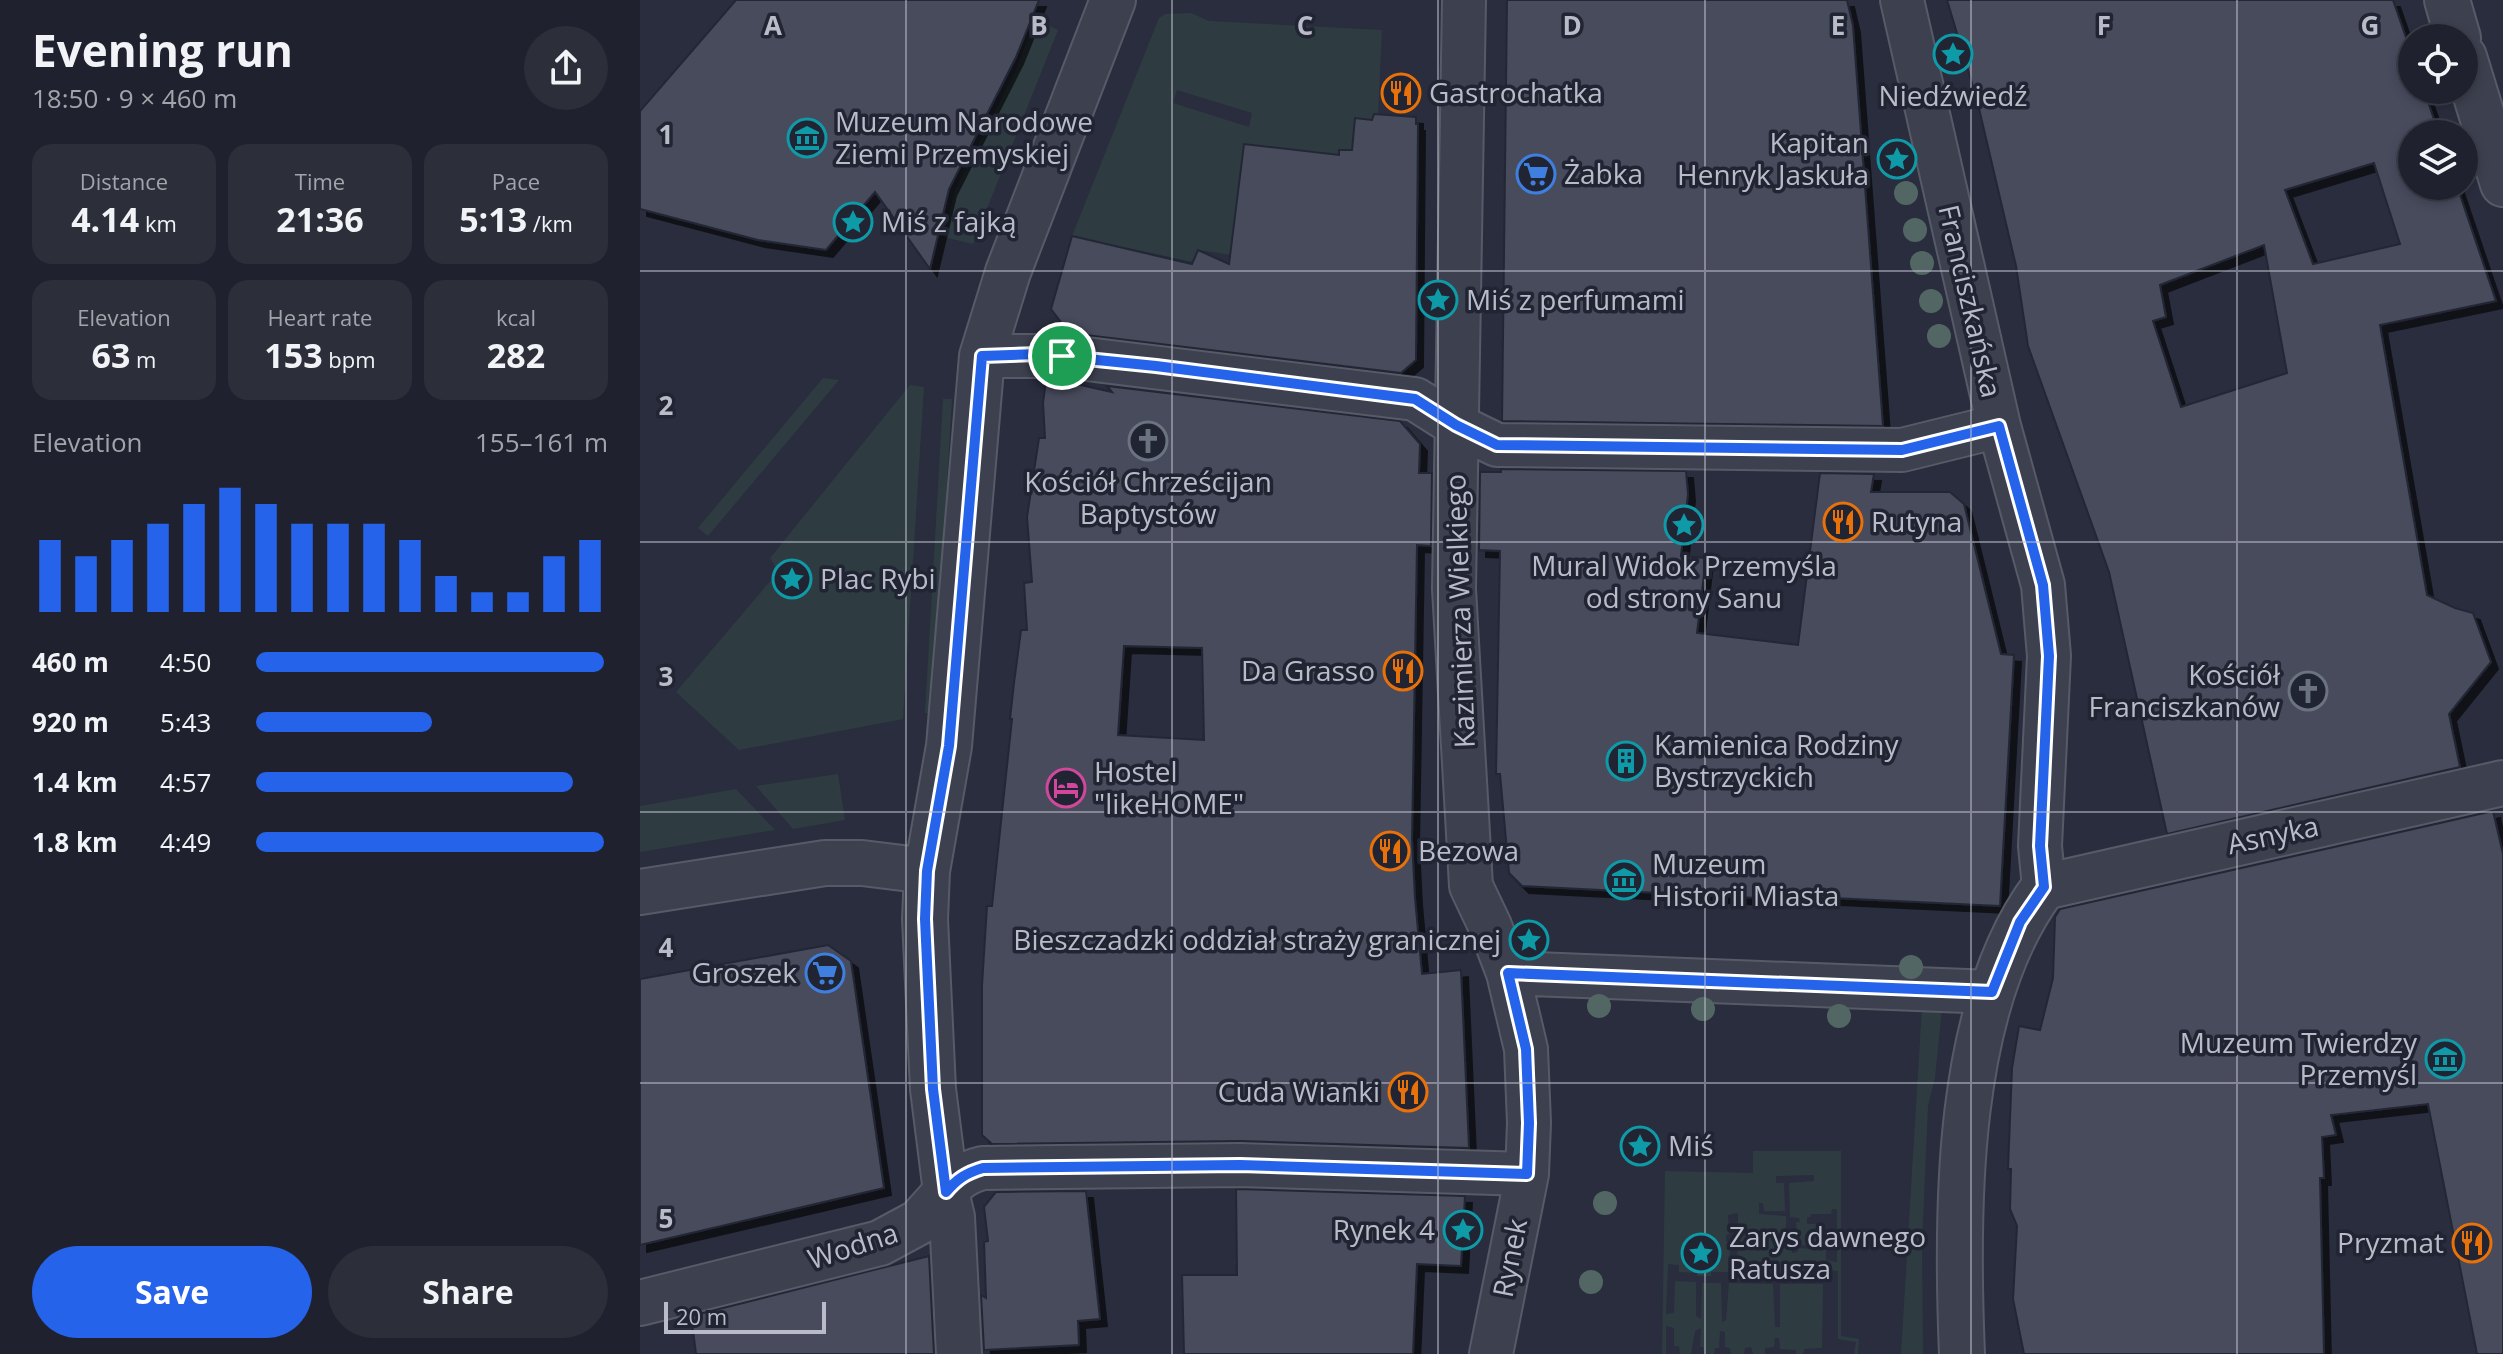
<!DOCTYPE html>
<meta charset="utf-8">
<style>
body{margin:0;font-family:"Open Sans",sans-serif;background:#2c2f3a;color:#f1f3f6;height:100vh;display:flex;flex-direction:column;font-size:30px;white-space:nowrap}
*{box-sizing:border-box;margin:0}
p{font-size:26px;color:#a1a4aa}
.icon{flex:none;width:44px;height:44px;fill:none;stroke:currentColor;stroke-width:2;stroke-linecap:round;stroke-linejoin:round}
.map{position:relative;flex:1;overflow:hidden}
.details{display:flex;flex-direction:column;background:#1f222e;width:640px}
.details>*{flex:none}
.fabs{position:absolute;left:1758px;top:24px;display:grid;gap:16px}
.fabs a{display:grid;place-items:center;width:80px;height:80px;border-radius:50%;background:#1f222e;box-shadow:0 4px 12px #0003,0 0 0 2px #3c3f4a;font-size:40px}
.scale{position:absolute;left:24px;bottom:20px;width:162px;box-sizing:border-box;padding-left:8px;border:4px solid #b9bcc8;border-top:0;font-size:22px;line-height:28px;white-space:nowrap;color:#b9bcc8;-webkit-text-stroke:6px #212533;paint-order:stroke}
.pin{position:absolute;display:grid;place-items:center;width:68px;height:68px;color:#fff;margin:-34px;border:4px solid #fff;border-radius:50%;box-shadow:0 2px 8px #0007}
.round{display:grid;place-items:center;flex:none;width:84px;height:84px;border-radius:42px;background:#2c2f3a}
.summary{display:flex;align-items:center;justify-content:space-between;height:136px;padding:0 32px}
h1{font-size:44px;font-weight:700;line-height:60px}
.metrics{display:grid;grid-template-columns:repeat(3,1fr);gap:12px;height:136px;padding:8px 32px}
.metrics div{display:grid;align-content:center;border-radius:20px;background:#2c2f3a;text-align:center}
.metrics b{font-size:34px;font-weight:700}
.metrics small{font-size:22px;font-weight:400}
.metrics p{font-size:22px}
.chart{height:224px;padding:16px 32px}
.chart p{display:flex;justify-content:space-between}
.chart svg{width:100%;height:144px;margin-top:8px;stroke:#2563eb;stroke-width:6}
.button{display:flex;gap:16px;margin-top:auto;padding:16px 32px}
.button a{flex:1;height:92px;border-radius:48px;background:#2563eb;color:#fff;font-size:32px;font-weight:700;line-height:92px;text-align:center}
.button a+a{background:#2c2f3a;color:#f1f3f6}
ul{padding:0 32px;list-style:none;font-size:26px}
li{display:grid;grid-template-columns:128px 96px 1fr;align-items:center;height:60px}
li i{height:20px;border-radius:10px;background:#2563eb}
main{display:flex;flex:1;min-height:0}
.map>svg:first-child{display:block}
</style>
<main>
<section class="details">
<div class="summary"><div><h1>Evening run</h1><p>18:50 · 9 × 460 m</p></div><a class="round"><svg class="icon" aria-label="share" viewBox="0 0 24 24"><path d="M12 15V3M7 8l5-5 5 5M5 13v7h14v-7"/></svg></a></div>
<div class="metrics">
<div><p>Distance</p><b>4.14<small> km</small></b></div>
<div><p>Time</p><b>21:36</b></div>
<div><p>Pace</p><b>5:13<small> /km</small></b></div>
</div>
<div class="metrics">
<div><p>Elevation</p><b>63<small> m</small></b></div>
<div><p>Heart rate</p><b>153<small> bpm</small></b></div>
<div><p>kcal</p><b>282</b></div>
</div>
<div class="chart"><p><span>Elevation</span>155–161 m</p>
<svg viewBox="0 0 160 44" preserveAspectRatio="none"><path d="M5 44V22M15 44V27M25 44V22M35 44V17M45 44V11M55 44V6M65 44V11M75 44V17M85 44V17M95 44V17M105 44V22M115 44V33M125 44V38M135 44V38M145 44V27M155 44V22"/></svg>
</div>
<ul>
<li><b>460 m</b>4:50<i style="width:99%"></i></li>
<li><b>920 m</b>5:43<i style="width:50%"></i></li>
<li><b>1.4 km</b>4:57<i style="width:90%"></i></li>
<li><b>1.8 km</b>4:49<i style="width:99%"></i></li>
</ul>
<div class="button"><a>Save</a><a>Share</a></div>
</section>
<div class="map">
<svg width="1863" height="1354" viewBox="0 0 1863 1354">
<defs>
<filter id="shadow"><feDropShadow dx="7" dy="7" stdDeviation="0" flood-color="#0009"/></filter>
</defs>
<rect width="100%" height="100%" fill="#292d3d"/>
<path fill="#2e3c42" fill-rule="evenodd" d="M551,13L569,21L742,30L738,115H734L732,120L715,118L712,150H700L699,155L592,255L558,250L553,262L432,236L519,18L525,14ZM537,90L612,113L609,127L533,103Z
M396,19L418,30L333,244L304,237L315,190L375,72Z
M183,378L199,380L68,536L58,528Z
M270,385L284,387L263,719L99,750L36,692L138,572L130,558Z
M303,399H312L293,713H285Z
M198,774L205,820L153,829L116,786Z
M96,789L135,830L0,852V806Z
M1282,1007L1302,1008L1295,1078L1288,1106L1282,1243L1283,1354H1261Z
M1113,1151H1201V1336L1219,1339L1218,1354H1214L1216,1342L1198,1339V1271L1187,1270L1186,1281H1158V1261H1152V1281L1097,1280L1098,1213L1088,1215L1089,1234L1086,1235V1242H1090L1089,1272H1071V1276H1057V1273L1039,1272V1265L1028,1264L1026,1314L1034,1313L1035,1281L1056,1282V1316L1061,1319L1062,1283H1081L1082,1322L1086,1320L1089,1283L1133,1284L1135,1327H1140V1284H1183L1182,1348L1164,1349L1163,1354H1156V1350L1140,1349L1139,1338H1135L1134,1347L1125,1348V1354H1113L1111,1347L1105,1348L1104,1354H1091L1090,1348L1085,1347V1332L1080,1331L1079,1348H1075L1074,1354H1064L1063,1347H1060L1061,1328L1055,1331L1051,1354H1040L1039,1346H1034V1328L1026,1326V1354H1022L1025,1171L1113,1173ZM1174,1175V1181L1149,1183L1150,1217L1159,1218L1160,1222H1156L1158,1245L1183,1246V1224H1167V1217H1170L1171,1214H1191L1192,1209H1197V1262L1186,1260V1250L1158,1248L1157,1252L1152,1253V1249L1146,1247V1216L1119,1214V1203H1123L1124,1211H1145L1144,1183H1136V1176Z"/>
<path fill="#464b5c" stroke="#232735" stroke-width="2" fill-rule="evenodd" filter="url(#shadow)" d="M96,0H399L376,57L309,189L290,269L235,192L186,250L118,240L0,209V111Z
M867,0H1207L1213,26L1243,426L862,421Z
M1307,0H1753L1772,55V90H1784L1799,134H1772V186H1817L1856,301L1740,325L1787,595L1815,608L1833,613L1851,662L1809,714L1820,767L1527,834L1469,572L1388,346L1376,266L1337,100ZM1734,163L1760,244L1673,264L1645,190ZM1624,245L1647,373L1541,407L1513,321L1526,317L1520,285Z
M734,114L776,117V124H778L776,360L761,373L429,333L411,309L432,236L552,264L558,250L589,264L604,144L699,155V150H712L715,118L732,120Z
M406,380H419L472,392L467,386L760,421L780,444L779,473H792L791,546L777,545L772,839L775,898L782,974L821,970L829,1148L600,1141L352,1144L342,1135V985L347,906H352L372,719H370L374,683L381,630H387L384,583L392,582L387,517L399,438H405L403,403ZM484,646L562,648L564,740L478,735Z
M861,469L1046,471L1048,494L1041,556L1066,558L1057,633L1158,645L1180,473L1234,474L1231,492H1310L1324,504L1361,654L1374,655L1360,906L1193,898L1117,896V898L882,886L869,873L860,774H856L860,551L839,550L840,472H861Z
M1853,811L1863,854V1354H1837L1788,1104L1691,1115L1696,1135L1682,1137L1684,1178H1680L1684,1354H1384L1373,1299L1377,1226L1370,1209L1371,1169H1368L1372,1068L1379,1026L1400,1030L1413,978L1415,917L1420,909Z
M188,945L211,961L244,1188L0,1245V979Z
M596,1189L825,1196L821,1266L777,1264L773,1354H544L542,1275H597Z
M446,1191L460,1319L438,1321L439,1345L344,1350L341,1295L346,1298L344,1242L348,1241L344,1207L356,1192Z
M289,1256L294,1354H56L51,1316Z"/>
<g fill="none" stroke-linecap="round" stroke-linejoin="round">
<defs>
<path id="pedestrian" d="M824,0L814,589L831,886L850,926L868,973L886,1049L889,1123L887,1174L851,1354
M1262,0L1359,426L1403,585L1409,656L1400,846L1404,887
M342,356H422L775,399L816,425L857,445L1262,450L1359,426
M868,973L1352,992
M306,1192C317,1179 326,1172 343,1168L600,1165L887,1174"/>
<path id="minor" d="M1807,0L1818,38
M1824,57L1863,184
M0,892L185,863H222L287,871
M0,1303L240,1243L279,1222L306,1192
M319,1354L312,1217L306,1192L293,1089L285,919L287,871L309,746L342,356L368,272L473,0
M1322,1354C1316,1212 1315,1005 1404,887L1863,783"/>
</defs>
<use href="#pedestrian" stroke="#575b68" stroke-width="46"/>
<use href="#minor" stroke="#575b68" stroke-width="48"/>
<use href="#pedestrian" stroke="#3d404e" stroke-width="42"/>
<use href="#minor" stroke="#3d404e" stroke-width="44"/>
</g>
<g fill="#526764">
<circle cx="1266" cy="193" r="12"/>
<circle cx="1275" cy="230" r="12"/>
<circle cx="1282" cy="263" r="12"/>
<circle cx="1291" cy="301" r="12"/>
<circle cx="1299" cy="336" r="12"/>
<circle cx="1271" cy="967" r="12"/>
<circle cx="959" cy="1006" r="12"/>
<circle cx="1063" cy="1009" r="12"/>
<circle cx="1199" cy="1016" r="12"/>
<circle cx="965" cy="1203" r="12"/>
<circle cx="951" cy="1282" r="12"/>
</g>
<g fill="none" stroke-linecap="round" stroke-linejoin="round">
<defs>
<path id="route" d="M398,354L516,366L775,399L816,425L857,445L1262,450L1359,426L1403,585L1409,656L1400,846L1404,887L1380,922L1352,992L868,973L886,1049L889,1123L887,1174L600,1165L343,1168C326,1173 317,1179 306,1192L293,1089L285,919L287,871L309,746L342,356Z"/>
</defs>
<use href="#route" stroke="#fff" stroke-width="16"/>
<use href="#route" stroke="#2563eb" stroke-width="10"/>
</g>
<path fill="none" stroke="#b9bcc8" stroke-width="2" stroke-opacity="0.55" d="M266,0V1354M532,0V1354M798,0V1354M1065,0V1354M1331,0V1354M1597,0V1354M0,271H1863M0,542H1863M0,812H1863M0,1083H1863"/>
<defs>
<symbol id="sight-ring" viewBox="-11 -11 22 22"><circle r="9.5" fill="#212533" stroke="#0f9aa8" stroke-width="1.5"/><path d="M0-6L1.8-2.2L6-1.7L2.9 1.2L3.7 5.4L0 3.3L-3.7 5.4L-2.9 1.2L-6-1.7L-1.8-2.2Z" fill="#0f9aa8"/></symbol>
<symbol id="restaurant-ring" viewBox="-11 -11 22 22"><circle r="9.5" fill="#212533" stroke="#e8710a" stroke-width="1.5"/><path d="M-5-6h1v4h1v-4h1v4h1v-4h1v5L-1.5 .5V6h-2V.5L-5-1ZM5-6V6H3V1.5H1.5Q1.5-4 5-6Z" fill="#e8710a"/></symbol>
<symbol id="museum-ring" viewBox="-11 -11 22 22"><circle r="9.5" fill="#212533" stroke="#0f9aa8" stroke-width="1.5"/><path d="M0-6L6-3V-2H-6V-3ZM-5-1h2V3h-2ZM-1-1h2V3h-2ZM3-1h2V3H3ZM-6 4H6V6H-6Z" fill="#0f9aa8"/></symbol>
<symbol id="supermarket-ring" viewBox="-11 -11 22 22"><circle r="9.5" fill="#212533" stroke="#3f7fe0" stroke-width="1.5"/><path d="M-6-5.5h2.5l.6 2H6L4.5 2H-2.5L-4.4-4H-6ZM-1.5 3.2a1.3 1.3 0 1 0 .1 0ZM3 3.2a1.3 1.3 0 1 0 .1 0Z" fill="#3f7fe0"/></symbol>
<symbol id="church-ring" viewBox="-11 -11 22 22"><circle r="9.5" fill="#212533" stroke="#6b7280" stroke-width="1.5"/><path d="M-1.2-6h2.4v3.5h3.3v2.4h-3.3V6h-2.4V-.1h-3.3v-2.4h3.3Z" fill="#6b7280"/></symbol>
<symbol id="building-ring" viewBox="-11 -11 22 22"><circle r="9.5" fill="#212533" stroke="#0f9aa8" stroke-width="1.5"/><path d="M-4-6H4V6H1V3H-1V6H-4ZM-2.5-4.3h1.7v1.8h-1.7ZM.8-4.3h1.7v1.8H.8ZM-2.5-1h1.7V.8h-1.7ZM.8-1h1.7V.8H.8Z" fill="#0f9aa8"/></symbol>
<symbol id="hotel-ring" viewBox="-11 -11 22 22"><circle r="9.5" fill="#212533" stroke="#d1479c" stroke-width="1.5"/><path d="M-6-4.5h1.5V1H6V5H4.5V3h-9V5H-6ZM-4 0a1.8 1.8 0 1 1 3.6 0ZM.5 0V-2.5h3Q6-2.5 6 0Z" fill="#d1479c"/></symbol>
</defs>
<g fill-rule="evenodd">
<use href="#sight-ring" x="1291" y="32" width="44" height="44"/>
<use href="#restaurant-ring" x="739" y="71" width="44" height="44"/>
<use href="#museum-ring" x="145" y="116" width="44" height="44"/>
<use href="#sight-ring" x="1235" y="137" width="44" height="44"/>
<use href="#supermarket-ring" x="874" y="152" width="44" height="44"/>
<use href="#sight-ring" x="191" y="200" width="44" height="44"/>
<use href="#sight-ring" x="776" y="278" width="44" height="44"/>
<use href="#church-ring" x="486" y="419" width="44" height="44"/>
<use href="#restaurant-ring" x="1181" y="500" width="44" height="44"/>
<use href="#sight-ring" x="1022" y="503" width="44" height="44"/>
<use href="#sight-ring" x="130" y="557" width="44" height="44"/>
<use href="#restaurant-ring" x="741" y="649" width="44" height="44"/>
<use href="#church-ring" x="1646" y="669" width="44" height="44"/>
<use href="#building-ring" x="964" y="739" width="44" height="44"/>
<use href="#hotel-ring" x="404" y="766" width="44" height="44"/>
<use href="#restaurant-ring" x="728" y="829" width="44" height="44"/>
<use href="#museum-ring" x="962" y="858" width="44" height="44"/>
<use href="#sight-ring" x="867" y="918" width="44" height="44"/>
<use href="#supermarket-ring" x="163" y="951" width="44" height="44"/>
<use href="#museum-ring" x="1783" y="1037" width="44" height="44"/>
<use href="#restaurant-ring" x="746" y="1070" width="44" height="44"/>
<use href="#sight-ring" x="978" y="1124" width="44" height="44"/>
<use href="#sight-ring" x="801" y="1208" width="44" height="44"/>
<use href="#restaurant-ring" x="1810" y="1221" width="44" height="44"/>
<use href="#sight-ring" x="1039" y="1231" width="44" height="44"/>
</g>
<g text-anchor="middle" stroke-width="7" stroke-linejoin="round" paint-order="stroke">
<g font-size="28" fill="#b9bcc8" stroke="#212533" text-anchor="start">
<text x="789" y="103">Gastrochatka</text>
<text x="1313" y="106" text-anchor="middle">Niedźwiedź</text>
<text x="195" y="132">Muzeum Narodowe<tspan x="195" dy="32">Ziemi Przemyskiej</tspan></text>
<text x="1229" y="153" text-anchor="end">Kapitan<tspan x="1229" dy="32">Henryk Jaskuła</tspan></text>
<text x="924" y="184">Żabka</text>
<text x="241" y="232">Miś z fajką</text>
<text x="826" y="310">Miś z perfumami</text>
<text x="508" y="492" text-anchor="middle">Kościół Chrześcijan<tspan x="508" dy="32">Baptystów</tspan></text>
<text x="1231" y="532">Rutyna</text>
<text x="1044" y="576" text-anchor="middle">Mural Widok Przemyśla<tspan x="1044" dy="32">od strony Sanu</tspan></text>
<text x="180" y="589">Plac Rybi</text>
<text x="735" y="681" text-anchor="end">Da Grasso</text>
<text x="1640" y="685" text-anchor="end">Kościół<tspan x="1640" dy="32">Franciszkanów</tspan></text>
<text x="1014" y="755">Kamienica Rodziny<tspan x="1014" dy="32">Bystrzyckich</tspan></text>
<text x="454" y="782">Hostel<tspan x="454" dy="32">"likeHOME"</tspan></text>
<text x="778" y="861">Bezowa</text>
<text x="1012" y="874">Muzeum<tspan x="1012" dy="32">Historii Miasta</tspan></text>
<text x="861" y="950" text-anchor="end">Bieszczadzki oddział straży granicznej</text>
<text x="157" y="983" text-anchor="end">Groszek</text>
<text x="1777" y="1053" text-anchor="end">Muzeum Twierdzy<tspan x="1777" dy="32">Przemyśl</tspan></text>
<text x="740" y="1102" text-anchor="end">Cuda Wianki</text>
<text x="1028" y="1156">Miś</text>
<text x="795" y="1240" text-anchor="end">Rynek 4</text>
<text x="1089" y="1247">Zarys dawnego<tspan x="1089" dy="32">Ratusza</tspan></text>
<text x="1804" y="1253" text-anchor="end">Pryzmat</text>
</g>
<g font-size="28" fill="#b9bcc8" stroke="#212533">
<text transform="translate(1330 301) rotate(77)" y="10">Franciszkańska</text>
<text transform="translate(820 611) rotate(-92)" y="10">Kazimierza Wielkiego</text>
<text transform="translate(1633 835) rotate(-12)" y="10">Asnyka</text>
<text transform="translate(213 1246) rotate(-18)" y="10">Wodna</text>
<text transform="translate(870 1258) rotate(-79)" y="10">Rynek</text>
</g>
</g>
<g font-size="26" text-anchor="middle" font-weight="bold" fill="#b9bcc8" stroke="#212533" stroke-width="7" stroke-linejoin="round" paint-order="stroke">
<text x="133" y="35">A</text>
<text x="399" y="35">B</text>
<text x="665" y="35">C</text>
<text x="932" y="35">D</text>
<text x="1198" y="35">E</text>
<text x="1464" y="35">F</text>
<text x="1730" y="35">G</text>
<text x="26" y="144">1</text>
<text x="26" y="415">2</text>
<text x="26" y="686">3</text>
<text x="26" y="957">4</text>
<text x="26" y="1228">5</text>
</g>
</svg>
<div class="fabs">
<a><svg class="icon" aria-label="locate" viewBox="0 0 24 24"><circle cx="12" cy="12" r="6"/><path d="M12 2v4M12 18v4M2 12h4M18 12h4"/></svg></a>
<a><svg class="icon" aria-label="layers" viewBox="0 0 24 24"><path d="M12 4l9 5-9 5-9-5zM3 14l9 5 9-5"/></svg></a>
</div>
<div class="scale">20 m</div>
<div class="pin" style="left:422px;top:356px;background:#1e9e55"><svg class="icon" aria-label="arrive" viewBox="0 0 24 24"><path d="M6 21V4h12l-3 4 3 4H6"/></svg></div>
</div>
</main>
